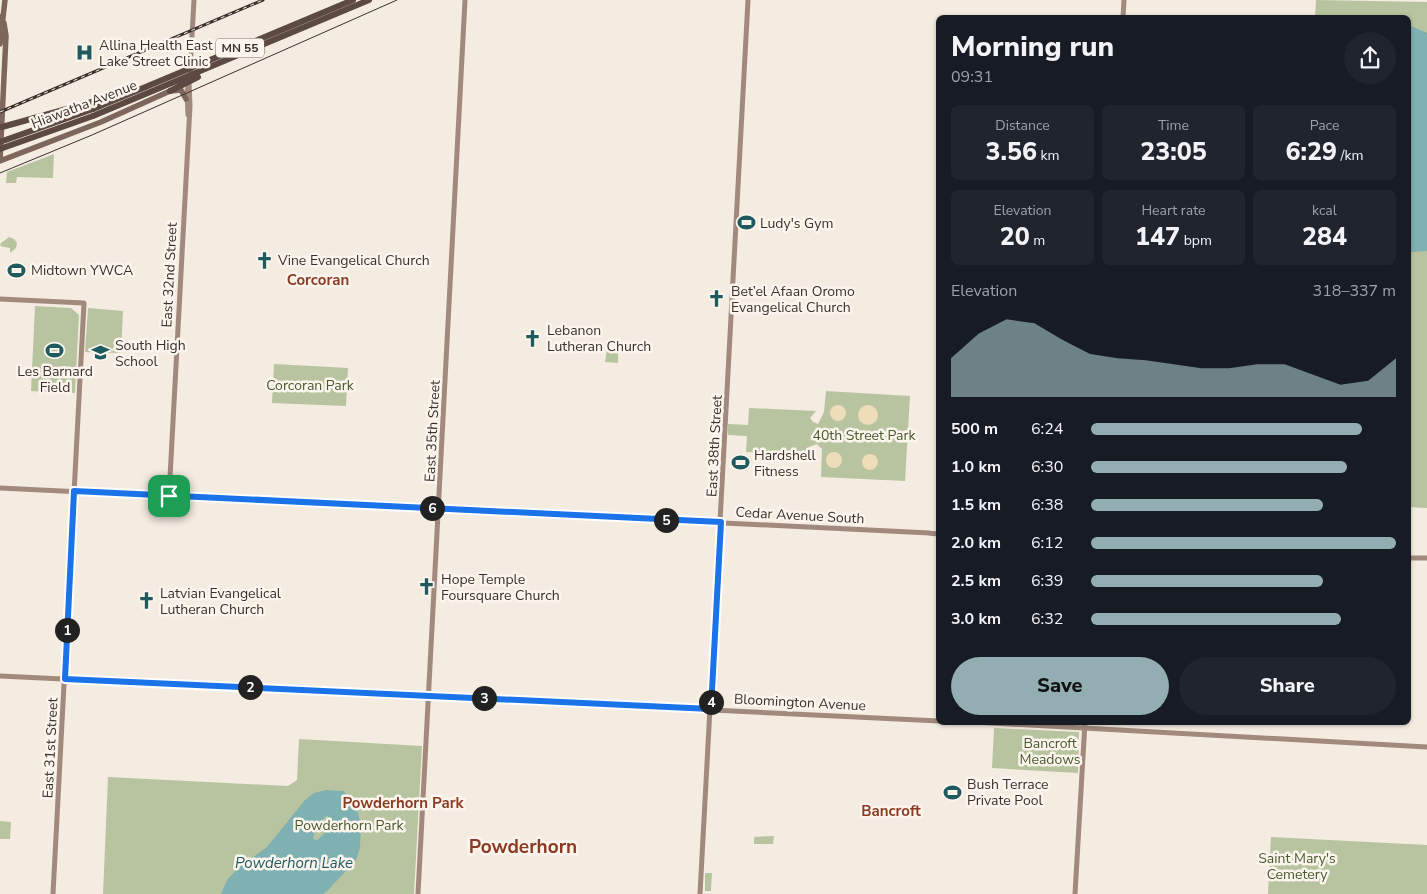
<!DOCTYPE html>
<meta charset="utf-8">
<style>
body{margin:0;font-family:"Nunito Sans",sans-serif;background:#20242c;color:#f1f3f6;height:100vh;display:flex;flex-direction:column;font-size:19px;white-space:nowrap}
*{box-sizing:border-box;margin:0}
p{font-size:16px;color:#9ea1a6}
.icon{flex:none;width:28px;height:28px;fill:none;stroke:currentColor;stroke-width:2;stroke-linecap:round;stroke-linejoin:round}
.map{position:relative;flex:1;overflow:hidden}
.side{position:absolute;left:936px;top:15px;width:475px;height:710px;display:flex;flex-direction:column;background:#171b24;border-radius:8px;box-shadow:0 1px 4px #0004}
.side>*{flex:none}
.pin{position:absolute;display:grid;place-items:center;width:42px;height:42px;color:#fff;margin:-21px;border-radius:10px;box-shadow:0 2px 8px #0006}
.km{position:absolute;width:25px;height:25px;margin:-12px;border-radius:50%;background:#222;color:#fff;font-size:14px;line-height:25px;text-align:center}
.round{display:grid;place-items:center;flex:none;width:52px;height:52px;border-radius:26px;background:#20242c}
.summary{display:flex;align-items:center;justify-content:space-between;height:85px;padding:0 15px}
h1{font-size:28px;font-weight:800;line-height:38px}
.stats{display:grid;grid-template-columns:repeat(3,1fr);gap:8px;height:85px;padding:5px 15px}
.stats div{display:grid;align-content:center;border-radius:8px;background:#20242c;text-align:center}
.stats b{font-size:25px;font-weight:800}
.stats small{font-size:14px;font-weight:400}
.stats p{font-size:14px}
.chart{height:140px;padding:10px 15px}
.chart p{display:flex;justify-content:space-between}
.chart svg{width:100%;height:90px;margin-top:5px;fill:#92aeb2;opacity:.7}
.primary-button{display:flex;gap:10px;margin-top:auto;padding:10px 15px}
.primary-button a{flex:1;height:58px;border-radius:30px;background:#92aeb2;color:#111;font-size:20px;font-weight:800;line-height:58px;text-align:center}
.primary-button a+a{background:#20242c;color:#f1f3f6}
ul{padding:0 15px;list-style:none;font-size:16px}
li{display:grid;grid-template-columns:80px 60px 1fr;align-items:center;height:38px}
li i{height:12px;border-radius:6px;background:#92aeb2}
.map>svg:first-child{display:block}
</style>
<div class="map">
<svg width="1427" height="894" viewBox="0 0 1427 894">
<rect width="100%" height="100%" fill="#f4ebe1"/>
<path fill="#b8c4a0" d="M1316,0L1427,2V508L1409,507V18H1315Z
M54,154L53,178L17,177L16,183H6L7,172Z
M9,237L14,239L17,243L16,248L10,253V248L0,246L1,243Z
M35,306L71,308L79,315L75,393L31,391Z
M88,308L123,311L121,353L85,352Z
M607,349L618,350V363L605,362Z
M274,364L348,368L346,406L272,403Z
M826,391L910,396L905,481L821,477L822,449L817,444L809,447L812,455L746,452L747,436L728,435V424L748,425L749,408L816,411L810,418L813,422L818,424L824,412Z
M994,728L1079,732L1078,773L992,768Z
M299,739L422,746L414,894H103L108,777L288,786L297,780Z
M0,821L11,822L10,839H0Z
M774,836L773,844H754V837Z
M1271,837L1427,845V894H1268Z
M705,873H712L711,891H705Z"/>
<path fill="#efdcb8" d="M830 413a8 8 0 1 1 16 0a8 8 0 1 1-16 0Z
M858 415a10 10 0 1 1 20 0a10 10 0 1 1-20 0Z
M826 460a8 8 0 1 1 16 0a8 8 0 1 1-16 0Z
M862 462a8 8 0 1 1 16 0a8 8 0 1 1-16 0Z"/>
<path fill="#7fb0b2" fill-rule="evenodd" d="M1409,25L1427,33V251L1411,252H1409Z
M326,790L344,791L358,813L361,825L360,848L356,860L328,890L323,894H221L227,880L238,868L267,847L305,800L314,793ZM326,816H328V830L317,840L313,839L316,828Z"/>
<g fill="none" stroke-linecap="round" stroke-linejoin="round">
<path stroke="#a18a7d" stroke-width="5" d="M1123,18L1124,0
M190,71L194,0
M188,115L187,91L189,82
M0,299L84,303L53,894
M0,488L930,533
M169,496L190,106L189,82
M927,533L939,534
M1409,558H1427
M0,676L939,721
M973,722L1427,747
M418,894L465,0
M700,894L748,0
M1075,894L1085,722"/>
<path stroke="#7d675c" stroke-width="5.5" d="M0,17L4,23L6,36L0,160
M0,44L5,0
M0,161L101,122L170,91L181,90L186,99"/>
<path stroke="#5c4a42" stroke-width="6" d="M170,91L198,77
M93,109L353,0
M93,116L369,0
M2,127L124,93"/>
<path stroke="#3b302b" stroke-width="1" d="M0,173L92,135L397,0"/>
<defs>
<path id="rail" d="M0,112L263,0"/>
</defs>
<use href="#rail" stroke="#3b302b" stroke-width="3"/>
<use href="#rail" stroke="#fbf5ee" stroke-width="1" stroke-dasharray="4" stroke-linecap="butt"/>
<path stroke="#5c4a42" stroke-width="6" d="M0,142L93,109
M0,149L93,116"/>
</g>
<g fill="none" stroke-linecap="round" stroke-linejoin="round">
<defs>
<path id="route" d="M74,491L721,522L711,709L65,679Z"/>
</defs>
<use href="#route" stroke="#fff" stroke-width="10"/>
<use href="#route" stroke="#1a73e8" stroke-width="6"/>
</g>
<defs>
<symbol id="hospital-bare" viewBox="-9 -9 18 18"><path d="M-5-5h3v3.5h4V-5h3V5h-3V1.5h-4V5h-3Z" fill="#1f5a5e" stroke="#fbf5ee" stroke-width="2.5" paint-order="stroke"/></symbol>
<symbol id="stadium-bare" viewBox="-9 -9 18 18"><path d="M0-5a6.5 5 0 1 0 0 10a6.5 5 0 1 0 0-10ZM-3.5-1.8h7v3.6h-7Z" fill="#1f5a5e" stroke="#fbf5ee" stroke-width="2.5" paint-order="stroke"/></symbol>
<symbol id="church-bare" viewBox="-9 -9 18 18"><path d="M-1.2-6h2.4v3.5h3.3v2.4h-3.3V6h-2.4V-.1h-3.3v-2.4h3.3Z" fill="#1f5a5e" stroke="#fbf5ee" stroke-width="2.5" paint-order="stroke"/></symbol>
<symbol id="school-bare" viewBox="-9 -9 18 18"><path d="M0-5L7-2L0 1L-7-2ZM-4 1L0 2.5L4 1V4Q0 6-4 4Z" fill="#1f5a5e" stroke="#fbf5ee" stroke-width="2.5" paint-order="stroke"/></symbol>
</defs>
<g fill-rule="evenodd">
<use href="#hospital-bare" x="72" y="40" width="25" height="25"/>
<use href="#stadium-bare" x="734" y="210" width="25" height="25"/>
<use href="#church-bare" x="252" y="248" width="25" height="25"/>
<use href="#stadium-bare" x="4" y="258" width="25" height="25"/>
<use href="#church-bare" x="704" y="286" width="25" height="25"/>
<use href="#church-bare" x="520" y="326" width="25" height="25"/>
<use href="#stadium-bare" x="42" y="338" width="25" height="25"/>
<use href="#school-bare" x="88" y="340" width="25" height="25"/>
<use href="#stadium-bare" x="728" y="450" width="25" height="25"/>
<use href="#church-bare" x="414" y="574" width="25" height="25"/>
<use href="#church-bare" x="134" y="588" width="25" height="25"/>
<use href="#stadium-bare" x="940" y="780" width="25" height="25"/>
</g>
<g text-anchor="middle" stroke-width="5" stroke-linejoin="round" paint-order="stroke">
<rect fill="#fbf5ee" stroke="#756b66" stroke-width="1" x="216" y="38.5" width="48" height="19" rx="4"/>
<g font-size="12" font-weight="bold" fill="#3b302b">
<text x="240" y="52">MN 55</text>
</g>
<g font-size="14" fill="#3b302b" stroke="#fbf5ee" text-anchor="start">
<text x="99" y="50">Allina Health East<tspan x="99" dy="16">Lake Street Clinic</tspan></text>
<text x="760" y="228">Ludy's Gym</text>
<text x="278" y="265">Vine Evangelical Church</text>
<text x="31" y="275">Midtown YWCA</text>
<text x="731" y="296">Bet’el Afaan Oromo<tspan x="731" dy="16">Evangelical Church</tspan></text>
<text x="547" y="335">Lebanon<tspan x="547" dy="16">Lutheran Church</tspan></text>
<text x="115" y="350">South High<tspan x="115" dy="16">School</tspan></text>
<text x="55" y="376" text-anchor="middle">Les Barnard<tspan x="55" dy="16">Field</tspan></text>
<text x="754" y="460">Hardshell<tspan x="754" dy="16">Fitness</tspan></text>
<text x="441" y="584">Hope Temple<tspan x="441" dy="16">Foursquare Church</tspan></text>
<text x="160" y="598">Latvian Evangelical<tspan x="160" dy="16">Lutheran Church</tspan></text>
<text x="967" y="789">Bush Terrace<tspan x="967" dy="16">Private Pool</tspan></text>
</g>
<g font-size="14" fill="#3b302b" stroke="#fbf5ee">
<text transform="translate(84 104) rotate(-21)" y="5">Hiawatha Avenue</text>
<text transform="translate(169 275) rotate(-87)" y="5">East 32nd Street</text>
<text transform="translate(432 431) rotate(-87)" y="5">East 35th Street</text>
<text transform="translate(714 446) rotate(-87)" y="5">East 38th Street</text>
<text transform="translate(800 515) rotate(3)" y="5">Cedar Avenue South</text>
<text transform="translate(800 702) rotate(3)" y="5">Bloomington Avenue</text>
<text transform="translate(50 748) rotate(-87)" y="5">East 31st Street</text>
</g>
<g font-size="14" fill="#4a5a2e" stroke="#fbf5ee">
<text x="310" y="390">Corcoran Park</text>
<text x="864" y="440">40th Street Park</text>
<text x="1050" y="748">Bancroft<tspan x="1050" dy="16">Meadows</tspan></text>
<text x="349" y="830">Powderhorn Park</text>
<text x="1297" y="863">Saint Mary's<tspan x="1297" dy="16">Cemetery</tspan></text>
</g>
<g font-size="15" font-weight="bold" fill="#8c3b22" stroke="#fbf5ee">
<text x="318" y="285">Corcoran</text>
<text x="403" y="808">Powderhorn Park</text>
<text x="891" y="816">Bancroft</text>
</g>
<g font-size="15" font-style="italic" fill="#1f5a5e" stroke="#fbf5ee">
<text x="294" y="868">Powderhorn Lake</text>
</g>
<g font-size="19" font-weight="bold" fill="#8c3b22" stroke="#fbf5ee">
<text x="523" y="853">Powderhorn</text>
</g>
</g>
</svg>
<div class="pin" style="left:169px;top:496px;background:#1e9e55"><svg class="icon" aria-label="arrive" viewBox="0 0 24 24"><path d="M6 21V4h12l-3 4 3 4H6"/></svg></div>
<b class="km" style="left:67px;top:630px">1</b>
<b class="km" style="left:250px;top:687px">2</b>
<b class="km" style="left:484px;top:698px">3</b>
<b class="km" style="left:711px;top:702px">4</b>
<b class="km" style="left:666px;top:520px">5</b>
<b class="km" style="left:432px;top:508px">6</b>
<section class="side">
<div class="summary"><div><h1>Morning run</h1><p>09:31</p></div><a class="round"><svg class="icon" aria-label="share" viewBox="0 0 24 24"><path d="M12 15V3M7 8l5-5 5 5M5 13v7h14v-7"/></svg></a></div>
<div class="stats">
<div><p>Distance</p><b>3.56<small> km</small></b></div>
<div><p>Time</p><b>23:05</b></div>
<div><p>Pace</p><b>6:29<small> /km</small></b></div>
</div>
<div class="stats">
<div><p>Elevation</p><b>20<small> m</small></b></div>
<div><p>Heart rate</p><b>147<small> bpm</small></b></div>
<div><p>kcal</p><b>284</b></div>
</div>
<div class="chart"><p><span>Elevation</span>318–337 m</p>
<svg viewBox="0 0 160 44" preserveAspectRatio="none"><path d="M0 44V25L10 13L20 6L30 8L40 16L50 23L60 25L70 26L80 28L90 30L100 30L110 28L120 28L130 33L140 38L150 36L160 25V44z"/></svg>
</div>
<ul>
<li><b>500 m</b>6:24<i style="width:89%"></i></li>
<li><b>1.0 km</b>6:30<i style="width:84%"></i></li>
<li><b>1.5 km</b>6:38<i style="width:76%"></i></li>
<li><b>2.0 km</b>6:12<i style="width:100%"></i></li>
<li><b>2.5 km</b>6:39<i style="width:76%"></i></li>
<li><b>3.0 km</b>6:32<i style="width:82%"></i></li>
</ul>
<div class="primary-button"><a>Save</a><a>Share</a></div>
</section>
</div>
